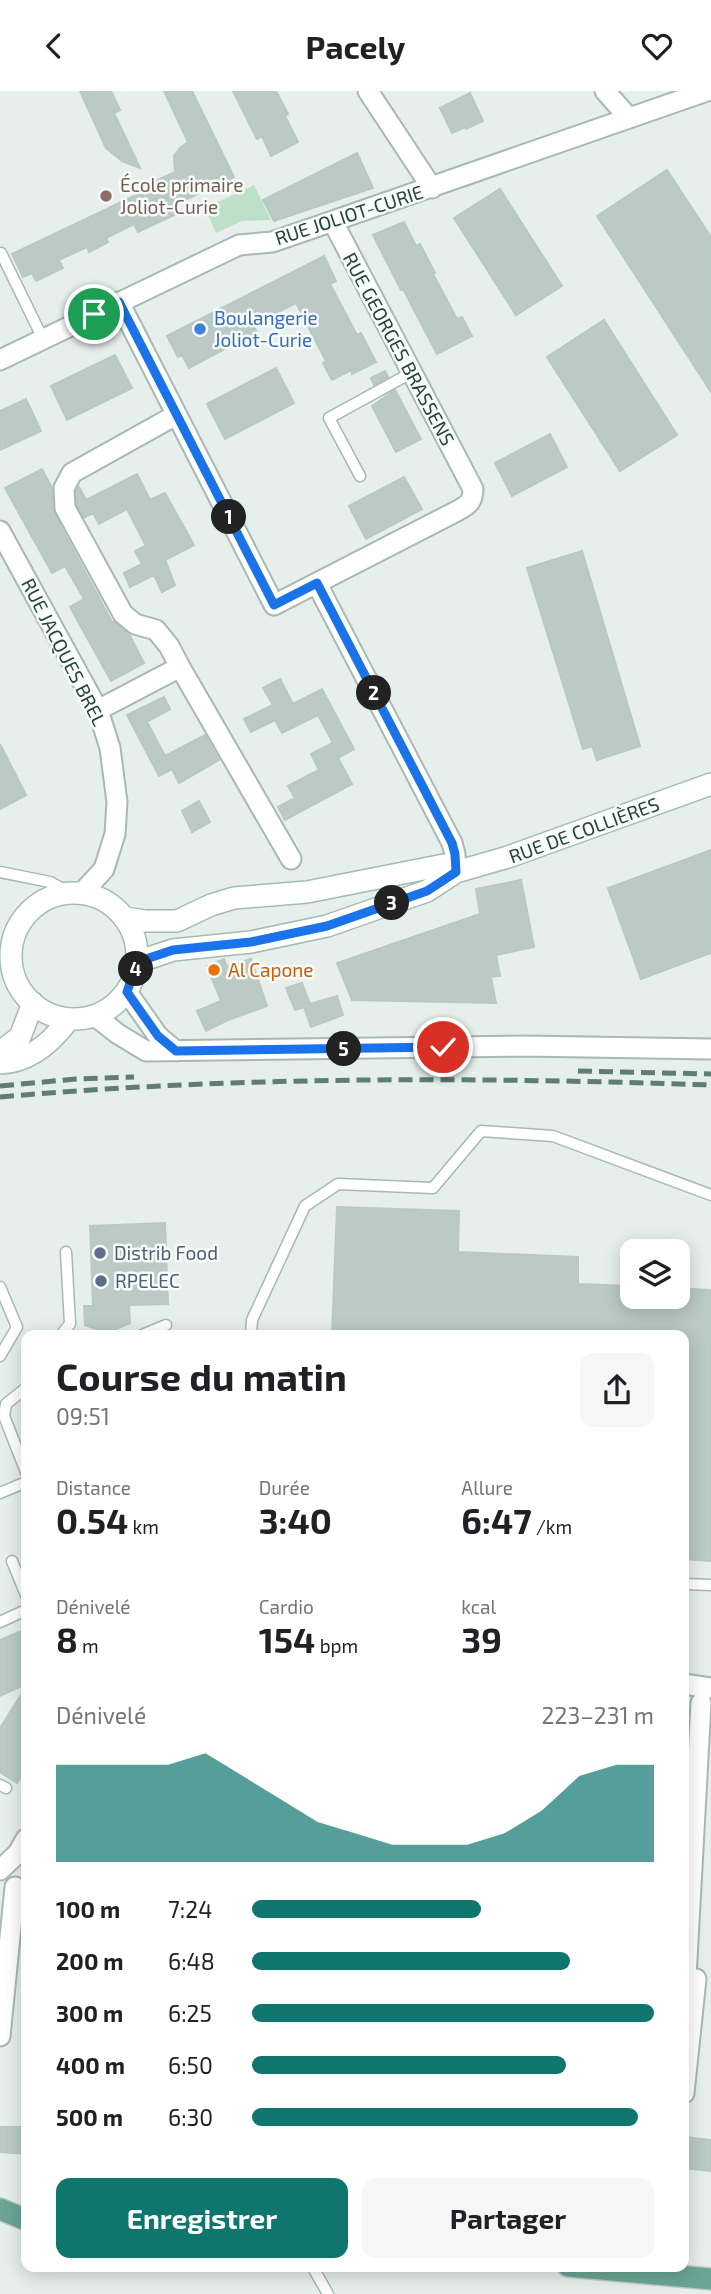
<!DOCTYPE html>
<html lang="fr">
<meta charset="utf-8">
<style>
body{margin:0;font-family:"Exo 2",sans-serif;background:#f6f6f6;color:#202124;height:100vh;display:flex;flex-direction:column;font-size:26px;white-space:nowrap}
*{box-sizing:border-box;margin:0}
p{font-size:23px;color:#757577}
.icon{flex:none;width:38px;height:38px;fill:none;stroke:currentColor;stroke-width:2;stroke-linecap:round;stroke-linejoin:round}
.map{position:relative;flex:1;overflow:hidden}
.drawer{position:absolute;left:21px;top:1239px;width:668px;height:942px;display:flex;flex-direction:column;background:#fff;border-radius:14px;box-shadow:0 4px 18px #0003}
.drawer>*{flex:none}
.fabs{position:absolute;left:620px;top:1148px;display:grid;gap:14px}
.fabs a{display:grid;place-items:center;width:70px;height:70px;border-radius:14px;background:#fff;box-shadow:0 4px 18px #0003;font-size:35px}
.pin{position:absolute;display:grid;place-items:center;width:60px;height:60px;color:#fff;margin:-30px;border:4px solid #fff;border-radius:50%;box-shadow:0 2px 7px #0007}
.km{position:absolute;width:35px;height:35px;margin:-18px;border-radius:50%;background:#222;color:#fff;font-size:19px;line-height:35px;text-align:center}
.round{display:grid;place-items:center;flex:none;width:74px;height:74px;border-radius:14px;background:#f6f6f6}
.summary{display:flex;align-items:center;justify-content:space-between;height:119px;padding:0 35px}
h1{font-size:38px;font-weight:700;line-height:52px}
.stats{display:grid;grid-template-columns:repeat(3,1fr);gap:10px;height:119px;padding:7px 35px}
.stats div{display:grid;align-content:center}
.stats b{font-size:35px;font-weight:700}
.stats small{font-size:19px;font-weight:400}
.stats p{font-size:19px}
.chart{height:196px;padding:14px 35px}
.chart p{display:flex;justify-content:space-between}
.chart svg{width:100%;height:126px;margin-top:7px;fill:#0f766e;opacity:.7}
.button{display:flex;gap:14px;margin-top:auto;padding:14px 35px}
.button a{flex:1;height:80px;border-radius:14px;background:#0f766e;color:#fff;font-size:28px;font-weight:700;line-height:80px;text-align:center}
.button a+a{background:#f6f6f6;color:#202124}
ul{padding:0 35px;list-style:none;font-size:23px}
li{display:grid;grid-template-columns:112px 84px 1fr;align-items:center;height:52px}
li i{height:18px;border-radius:9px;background:#0f766e}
header{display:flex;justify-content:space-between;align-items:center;height:91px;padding:0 35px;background:#fff;font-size:32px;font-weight:700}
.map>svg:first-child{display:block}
</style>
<header><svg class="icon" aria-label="back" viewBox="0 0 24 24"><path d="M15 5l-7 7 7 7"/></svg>Pacely<svg class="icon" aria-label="heart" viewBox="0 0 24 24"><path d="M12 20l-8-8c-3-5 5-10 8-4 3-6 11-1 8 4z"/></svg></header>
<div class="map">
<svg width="711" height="2203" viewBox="0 0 711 2203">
<rect width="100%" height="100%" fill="#e6efeb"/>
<path fill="#bfe0c8" d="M254,94L271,129L242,130L216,142L205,117Z"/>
<path fill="#bbcac4" stroke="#b8c9c2" stroke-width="2" d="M80,0H111L120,19L114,22L140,77L122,70L106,57Z
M164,0H192L234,86L170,116L174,124L138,141L134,133L106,147L108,151L89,161L87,156L59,169L63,177L36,190L32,182L23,186L12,163L149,98L147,94L175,81L174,65L180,57L188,51Z
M233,0H276L288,23L285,25L298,51L271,65L262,45L257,48Z
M470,2L483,30L466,38L465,36L452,42L440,17Z
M357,62L373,97L274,130L263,109Z
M667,79L711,146V301L597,125Z
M500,98L562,195L516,224L454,127Z
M404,131L416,155L420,153L435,182L433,183L457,228L462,226L472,245L437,263L403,198L401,199L373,144Z
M324,165L336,190L330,193L357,244L361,242L376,271L352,283L351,279L332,289L323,272L326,270L296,212L253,234L257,241L189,277L182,264L178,266L167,245Z
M604,229L677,344L620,380L547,266Z
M115,264L132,297L67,329L51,295Z
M276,277L294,312L225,348L207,313Z
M385,280L388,286L374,294L371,287Z
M395,299L421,348L396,361L372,315Z
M26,308L41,340L0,359V320Z
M550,343L567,376L512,405L495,372Z
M42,378L52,397L53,418L62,438L112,531H114L130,545L144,572L111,590L70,516L84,508L65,475L52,482L5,397Z
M137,383L150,409L165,402L194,454L165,469L175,494L162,501L154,484L130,496L124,482L142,473L135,460L146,455L127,418L99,433L93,422L84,427L77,414L76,400L79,396L86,409Z
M404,386L422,418L366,448L349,415Z
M582,460L640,655L597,669L592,655L583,658L527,477Z
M280,588L293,613L322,598L354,658L338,667L352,693L285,729L278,716L295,707L288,695L319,679L311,663L333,652L318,624L282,642L275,629L251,641L244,628L273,614L263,597Z
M164,606L170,618L147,631L165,665L205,644L219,669L179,692L172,678L159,685L127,624Z
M0,653L26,704L0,718Z
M199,710L210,731L192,741L182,720Z
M711,759V862L641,888L608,797Z
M521,789L534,856L496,864L500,885L491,886L496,912L352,909L337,872L480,823L476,798Z
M224,868L227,876L251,868L267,915L228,929L206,940L197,920L221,910L207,875Z
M302,892L310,913L337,905L343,924L311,936L304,916L295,919L286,897Z
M337,1116L459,1120L458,1161L578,1166V1193L632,1195V1206H677V1197L711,1199V1470L684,1468V1244H332Z
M165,1132L168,1213L129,1214L130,1232L107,1242L85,1234L84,1215H93L90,1135Z
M26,1538V1593L0,1605V1549Z
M26,1596V1678L17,1692L0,1681V1637Z
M0,2036H20V2041H26V2063L0,2061Z
M684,2046L711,2049V2080L684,2077Z"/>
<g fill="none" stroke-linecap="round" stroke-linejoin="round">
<defs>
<path id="service" d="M1,162L43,248
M360,385L329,327L411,282
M0,781L50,791L70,802
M0,1196L17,1236L0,1265
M61,1244L70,1233L66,1161
M142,1244L166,1234
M251,1244L252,1229L305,1115L338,1093L433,1097L481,1040L553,1045L711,1104
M26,1297L6,1313L4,1325L26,1381
M0,1402L26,1391
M12,1470L26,1504
M684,1493L711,1494
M0,1531L26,1519
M0,1694L6,1697
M312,2175L328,2203"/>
<path id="minor" d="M368,0L432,97
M605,0L629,27
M119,211L274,514L457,420C468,414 473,411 473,398L333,131
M0,269L239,154L272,151L310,138L707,0
M176,324L72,382L64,397L65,417L123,523L135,533L156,539L169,555L180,576
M0,440L98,619L110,657L117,711L115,743L104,778L82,802
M317,493L452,752L455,763L456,781
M98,619L180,576L291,768
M127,901L158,945L176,960
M95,925L118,943L146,960L523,955L711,958
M684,1593L711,1597
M0,1779L18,1762L26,1748
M686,1886L701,1612
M0,1945L15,1796
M684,2002L696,1888"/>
<path id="tertiary" d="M0,961L20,946L33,912
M0,972C30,971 52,951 69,928"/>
<path id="secondary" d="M11 865a63 63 0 1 1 126 0a63 63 0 1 1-126 0Z
M125,827L145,830H177L211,814L234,807L307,801L444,774L456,781
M137,871L173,859L251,851L327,835L427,800L456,781L508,766L711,693"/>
<path id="primary" d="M0,2118L24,2128
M568,2175L711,2188"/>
</defs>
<use href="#service" stroke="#a8b8b2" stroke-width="13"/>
<use href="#minor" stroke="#a8b8b2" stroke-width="23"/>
<use href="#tertiary" stroke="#a8b8b2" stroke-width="24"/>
<use href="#secondary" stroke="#a4bbb3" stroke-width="24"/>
<use href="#primary" stroke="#c2cac8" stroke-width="24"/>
<use href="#service" stroke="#fff" stroke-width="10"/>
<use href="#minor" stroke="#fff" stroke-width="19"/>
<use href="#tertiary" stroke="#fff" stroke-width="21"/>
<use href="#secondary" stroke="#fff" stroke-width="21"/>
<use href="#primary" stroke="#6aa596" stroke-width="21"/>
<path stroke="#5f7d75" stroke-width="5" stroke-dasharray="14 7" stroke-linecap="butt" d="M578,980L711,983
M0,995L76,988L134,986
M0,1006C237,985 474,986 711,994"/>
</g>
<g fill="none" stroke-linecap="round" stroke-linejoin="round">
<defs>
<path id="route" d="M94,223L119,211L274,514L317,492L452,752L455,763L456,781L427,800L327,835L251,851L173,859L137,871L127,901L158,945L176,960L443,956"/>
</defs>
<use href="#route" stroke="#fff" stroke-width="14"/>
<use href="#route" stroke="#1a73e8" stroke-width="9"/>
</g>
<circle fill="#8d6e63" stroke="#f7fbf9" stroke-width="2.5" cx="106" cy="105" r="7"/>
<circle fill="#3f7fe0" stroke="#f7fbf9" stroke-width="2.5" cx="200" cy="238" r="7"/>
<circle fill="#e8710a" stroke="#f7fbf9" stroke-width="2.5" cx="214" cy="879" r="7"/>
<g fill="#5c6f8a" stroke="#f7fbf9" stroke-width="2.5">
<circle cx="100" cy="1162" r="7"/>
<circle cx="101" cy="1190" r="7"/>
</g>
<g text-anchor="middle" stroke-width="5" stroke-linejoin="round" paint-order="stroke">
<g font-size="19" fill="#785e54" stroke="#f7fbf9" text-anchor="start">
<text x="120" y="101">École primaire<tspan x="120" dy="22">Joliot-Curie</tspan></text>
</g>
<g font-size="19" fill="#24423a" stroke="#f7fbf9">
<text transform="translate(349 124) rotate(-18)" y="7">RUE JOLIOT-CURIE</text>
<text transform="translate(399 258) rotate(62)" y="7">RUE GEORGES BRASSENS</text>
<text transform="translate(64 561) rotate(63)" y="7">RUE JACQUES BREL</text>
<text transform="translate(584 739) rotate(-20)" y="7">RUE DE COLLIÈRES</text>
</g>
<g font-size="19" fill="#366cbe" stroke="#f7fbf9" text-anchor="start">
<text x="214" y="234">Boulangerie<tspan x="214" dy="22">Joliot-Curie</tspan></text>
</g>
<g font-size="19" fill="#c56008" stroke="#f7fbf9" text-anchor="start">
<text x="228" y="886">Al Capone</text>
</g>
<g font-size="19" fill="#4e5e75" stroke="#f7fbf9" text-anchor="start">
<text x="114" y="1169">Distrib Food</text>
<text x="115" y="1197">RPELEC</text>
</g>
</g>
</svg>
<div class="fabs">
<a><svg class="icon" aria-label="layers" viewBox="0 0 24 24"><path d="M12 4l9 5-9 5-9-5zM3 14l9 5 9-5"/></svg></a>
</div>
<div class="pin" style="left:94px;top:223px;background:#1e9e55"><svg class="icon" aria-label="arrive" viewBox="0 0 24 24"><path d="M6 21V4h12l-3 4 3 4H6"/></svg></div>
<div class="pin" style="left:443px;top:956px;background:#d93025"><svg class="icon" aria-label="check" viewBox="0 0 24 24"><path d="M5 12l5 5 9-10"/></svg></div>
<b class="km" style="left:229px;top:426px">1</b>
<b class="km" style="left:374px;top:602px">2</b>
<b class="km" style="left:392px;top:812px">3</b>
<b class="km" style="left:136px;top:878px">4</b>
<b class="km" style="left:344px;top:958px">5</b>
<section class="drawer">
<div class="summary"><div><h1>Course du matin</h1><p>09:51</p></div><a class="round"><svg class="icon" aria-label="share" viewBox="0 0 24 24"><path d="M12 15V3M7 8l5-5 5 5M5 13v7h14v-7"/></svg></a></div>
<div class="stats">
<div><p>Distance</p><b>0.54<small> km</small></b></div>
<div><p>Durée</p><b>3:40</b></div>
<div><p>Allure</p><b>6:47<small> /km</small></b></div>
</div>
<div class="stats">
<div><p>Dénivelé</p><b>8<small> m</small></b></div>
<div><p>Cardio</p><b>154<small> bpm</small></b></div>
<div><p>kcal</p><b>39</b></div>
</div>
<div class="chart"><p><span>Dénivelé</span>223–231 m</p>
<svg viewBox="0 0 160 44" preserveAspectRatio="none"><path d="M0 44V10L10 10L20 10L30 10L40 6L50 14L60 22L70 30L80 34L90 38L100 38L110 38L120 34L130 26L140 14L150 10L160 10V44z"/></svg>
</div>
<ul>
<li><b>100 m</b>7:24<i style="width:57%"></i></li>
<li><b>200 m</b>6:48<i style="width:79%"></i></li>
<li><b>300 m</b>6:25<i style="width:100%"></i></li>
<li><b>400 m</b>6:50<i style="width:78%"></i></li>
<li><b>500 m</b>6:30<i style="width:96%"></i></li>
</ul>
<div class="button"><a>Enregistrer</a><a>Partager</a></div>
</section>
</div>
